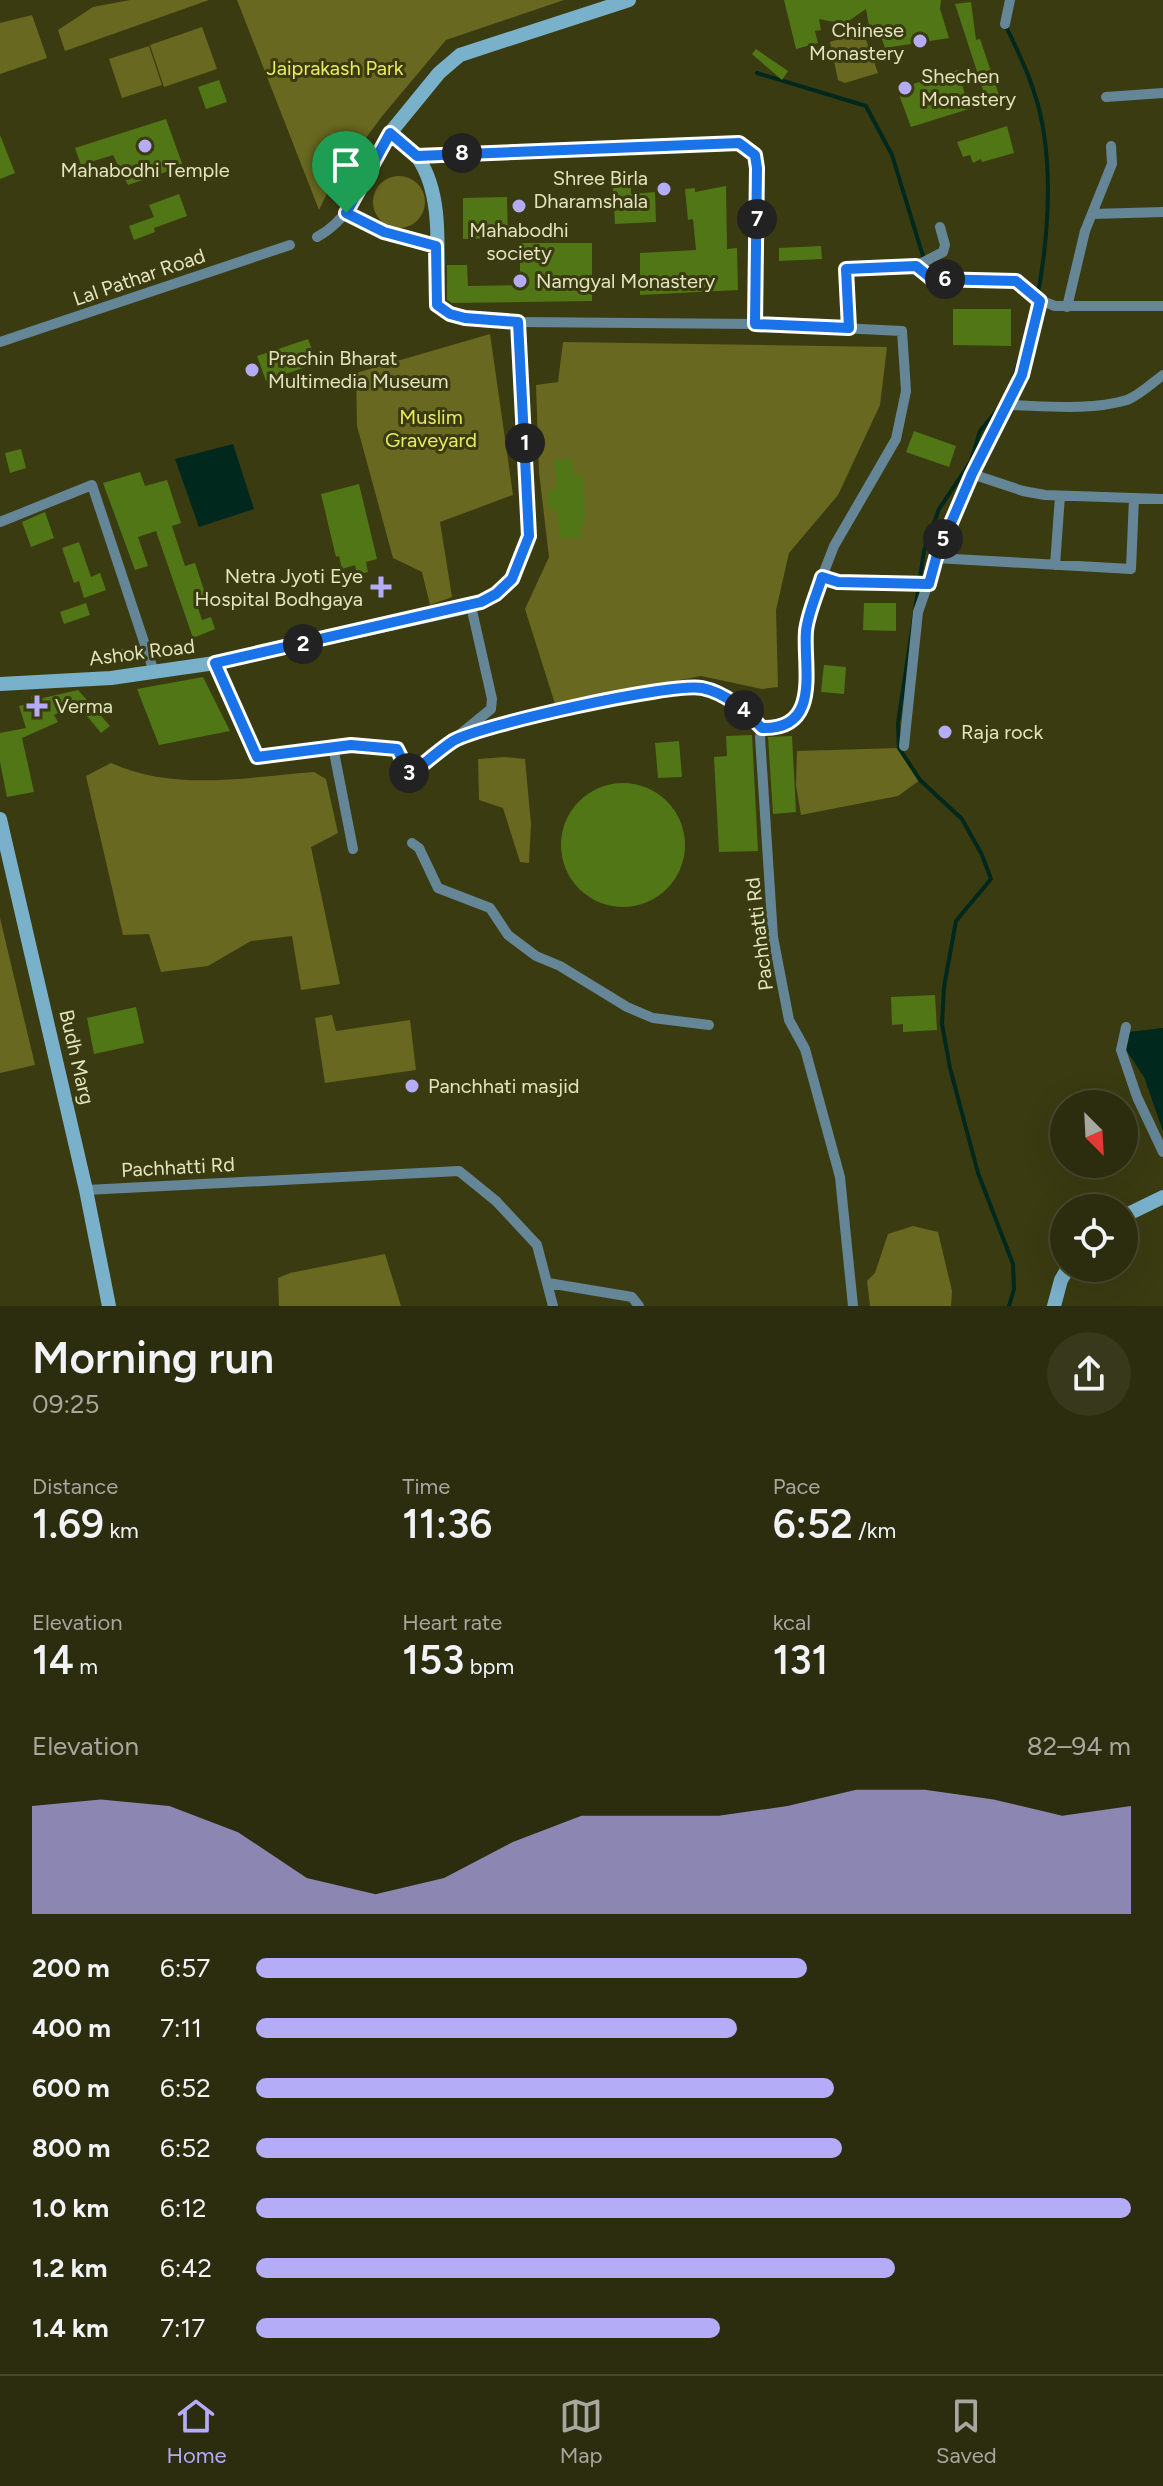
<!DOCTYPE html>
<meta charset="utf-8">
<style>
body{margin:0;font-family:Figtree,sans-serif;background:#38381c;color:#f1f3f6;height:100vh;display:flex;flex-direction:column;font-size:30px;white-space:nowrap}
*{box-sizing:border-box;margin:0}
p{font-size:26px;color:#a6a79e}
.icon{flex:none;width:44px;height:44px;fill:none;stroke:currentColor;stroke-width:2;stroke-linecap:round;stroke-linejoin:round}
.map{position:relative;height:1306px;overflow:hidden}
.panel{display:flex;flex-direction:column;background:#2c2c0e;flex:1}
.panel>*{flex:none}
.needle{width:52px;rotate:156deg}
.tools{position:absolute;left:1050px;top:1090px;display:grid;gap:16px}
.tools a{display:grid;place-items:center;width:88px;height:88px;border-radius:50%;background:#2c2c0e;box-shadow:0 8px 32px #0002,0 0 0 2px #48482e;font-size:40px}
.pin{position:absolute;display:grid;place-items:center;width:68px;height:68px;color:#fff;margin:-82px -34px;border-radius:50% 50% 50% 0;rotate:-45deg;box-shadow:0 0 8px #0007}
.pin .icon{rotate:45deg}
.km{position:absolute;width:40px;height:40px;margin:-20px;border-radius:50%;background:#222;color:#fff;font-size:22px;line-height:40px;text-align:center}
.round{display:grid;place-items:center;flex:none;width:84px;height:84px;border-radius:42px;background:#38381c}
.overview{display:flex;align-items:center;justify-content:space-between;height:136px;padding:0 32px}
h1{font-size:44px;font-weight:600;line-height:60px}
.stats{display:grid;grid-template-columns:repeat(3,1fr);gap:12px;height:136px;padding:8px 32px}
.stats div{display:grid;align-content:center}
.stats b{font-size:40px;font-weight:600}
.stats small{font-size:22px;font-weight:400}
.stats p{font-size:22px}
.chart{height:224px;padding:16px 32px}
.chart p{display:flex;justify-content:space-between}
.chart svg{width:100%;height:144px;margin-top:8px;fill:#b5acf8;opacity:.7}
ul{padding:0 32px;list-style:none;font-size:26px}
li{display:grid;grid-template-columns:128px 96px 1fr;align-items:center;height:60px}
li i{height:20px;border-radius:10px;background:#b5acf8}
.dock{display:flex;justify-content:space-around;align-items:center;height:112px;border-top:2px solid #48482e;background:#2c2c0e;font-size:22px;color:#a6a79e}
.dock a{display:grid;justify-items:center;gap:4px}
.dock .active{color:#b5acf8}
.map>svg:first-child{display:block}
</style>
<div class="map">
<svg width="1163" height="1306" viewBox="0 0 1163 1306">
<rect width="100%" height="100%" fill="#3b3b12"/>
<path fill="#686820" d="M130,0H209L65,51L58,30L93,7Z
M237,0H564L446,40L383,115L331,185L319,210Z
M32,15L47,58L0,74V23Z
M202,27L217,69L164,87L150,45Z
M863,31L878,73L845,83L838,80L830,42Z
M149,46L162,85L122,98L109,59Z
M373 202a26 26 0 1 1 52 0a26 26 0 1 1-52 0Z
M490,334L513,495L440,522L452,597L430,605L422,572L393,558L357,426L356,373Z
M563,342L887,347L880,405L838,495L789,553L776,610L778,687L762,689L701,676L555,704L525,609L549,557L539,472L536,385L558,382Z
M899,748L920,780L898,796L801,815L796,785L797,751Z
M505,757L525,759L531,824L529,863L520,862L503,808L479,800L478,759Z
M111,763C175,792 246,777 314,772L326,779L338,833L311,847L340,984L301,990L292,936L251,941L208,966L161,972L149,934L123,935L86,776Z
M0,918L35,1065L0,1073Z
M332,1015L336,1031L410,1020L416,1070L325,1083L315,1018Z
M913,1226L938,1232L952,1291L951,1306H870L867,1281L875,1273L888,1234Z
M385,1254L401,1306H279L278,1278L290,1273Z"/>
<path fill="#00281c" d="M233,444L254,509L199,527L175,459Z
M1163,1028V1131L1144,1077L1124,1047L1129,1032Z"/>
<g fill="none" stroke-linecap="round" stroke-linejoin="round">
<path stroke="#00281c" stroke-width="4" d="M1005,24C1015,46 1027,68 1034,92C1055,153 1049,236 1037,299
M757,73L866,106L892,155L927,269L975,275H1007L1021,279L1038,293
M1011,387L1028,330
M1004,402L980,431L971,461L939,509L924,551L898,723L899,748L920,780L962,819L982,855L991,879L956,921L944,987L942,1024L950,1068L978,1173L1013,1264L1014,1289L1009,1306"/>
</g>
<path fill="#517615" d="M784,0H941L940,9L949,38L885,48L877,25L869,26L866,9L844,24L819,19L821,30L815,31L818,43L796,49Z
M971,2L976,40L980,39L999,95L986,99L955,4Z
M756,49L788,71L782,80L752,54Z
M958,70L969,109L911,127L897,89Z
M219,80L227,102L206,109L198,87Z
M166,119L183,166L128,185L113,155L81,165L75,148Z
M1007,126L1014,153L982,162L981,159L973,163L970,155L963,157L957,142Z
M0,135L15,173L0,179Z
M631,186V194L655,192L656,222L615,224L613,187Z
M726,186L727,249L737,248L738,290L640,295V253L696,250L693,219L688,220L685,189L695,188V192Z
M179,194L187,216L154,228L155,232L134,240L129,226L154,217L149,205Z
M507,197L508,238L463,239V198Z
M520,243H592V301L452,303L447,300V265H467L468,286L520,285Z
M821,246L822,259L779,261V248Z
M953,309H1011V346L953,345Z
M308,339L317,363L266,381L257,356Z
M914,431L956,446L949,467L906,452Z
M21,449L26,468L10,473L5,453Z
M572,458L574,476L584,475L585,525L581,526L582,537L560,539L557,511L549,508L547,492L557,488L554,460Z
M140,472L145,486L167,480L181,523L172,526L185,566L195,563L207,599L196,602L202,620L211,617L215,629L193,638L156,531L138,537L148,566L135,570L103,483Z
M359,484L377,559L366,562L368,572L357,575L355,565L342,569L339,556L336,557L321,494Z
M45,512L54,538L31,547L22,522Z
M79,542L91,577L100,573L106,590L84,598L79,581L74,583L62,548Z
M86,603L90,615L64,624L60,612Z
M864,603H896V631L863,630Z
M137,648L139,657L107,662L105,650Z
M824,665L846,667L844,694L821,692Z
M203,677L230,731L159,745L137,689Z
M78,690L110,726L101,733L77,704L54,715L58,722L22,738L34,792L7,797L0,762V733L26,728L19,706L32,703L31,696L43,698Z
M752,735L758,851L719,852L714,757L727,756L726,736Z
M792,736L796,812L773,814L768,737Z
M679,741L682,777L658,778L655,743Z
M561 845a62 62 0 1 1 124 0a62 62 0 1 1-124 0Z
M935,995L937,1030L903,1032V1024L892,1025L891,997Z
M136,1007L144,1043L94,1054L87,1018Z"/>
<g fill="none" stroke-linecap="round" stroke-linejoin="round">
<path stroke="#648696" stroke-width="10" d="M1005,24L1010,0
M1106,97L1163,93
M417,156L739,143L755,155L757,168L755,324
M346,213L384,232L436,246
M1092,214L1163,212
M317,237C354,218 371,168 390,133
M916,266L943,252L945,245L940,227
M1067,307L1085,231L1112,164L1111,146
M518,322L755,324L902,331L906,391L896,439L834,546L822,577L806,629L807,694L802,710L787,721L762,728L760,737L773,937L789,1020L805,1049L840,1177L853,1306
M849,328L846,269L916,266L932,279L1016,281L1032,297L1055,306H1163
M0,342L290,245
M1008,405C1046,406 1090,411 1127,400C1140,395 1152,383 1163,375
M972,474L1023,491L1045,495L1163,499
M0,522L92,485L154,672
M936,558L1131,569L1134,498
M1055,565L1060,496
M822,577L838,582L929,584
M215,663L257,757L351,745L397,749L410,775L491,709L492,699L471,606
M464,737L565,709L688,686L718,692L744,710L762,728
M904,746L918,612L947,529L1022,375L1040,301
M333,747L353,849
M412,843L419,848L438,888L490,908L508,935L536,956L560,966L627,1007L653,1018L709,1025
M1126,1027L1121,1050L1137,1097L1163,1152
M86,1190L459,1171L496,1201L537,1245L553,1306
M548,1283L632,1297L639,1306"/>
<path stroke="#7ab1ca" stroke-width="14" d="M0,684L111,678L215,663L471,606L496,594L512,579L529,536L518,322C490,320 460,323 437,305C436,259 445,197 418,158C411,149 399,141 390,133L439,73L460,55L629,0
M0,819L86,1190L109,1306
M1124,1216L1163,1197
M1054,1306L1061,1280L1068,1268"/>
</g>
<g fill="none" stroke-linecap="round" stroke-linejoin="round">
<defs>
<path id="route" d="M390,133L417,156L739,143L755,155L757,168L755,324L849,328L846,269L916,266L932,279L1016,281L1040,301L1022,375L972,474L936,558L929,584L838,582L822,577C817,594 808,613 806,631C803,667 822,730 762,728C745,711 727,693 702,688C673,682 480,725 453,741C438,751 424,764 410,775L397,749L351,745L257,757L215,663L481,602L496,594L512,579L529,536L518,322L465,318L450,314L437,305L436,246L384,232L346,213Z"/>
</defs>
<use href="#route" stroke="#fff" stroke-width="16"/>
<use href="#route" stroke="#1a73e8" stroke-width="10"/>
</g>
<g fill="#b5acf8" stroke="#3b3b12" stroke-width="3">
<circle cx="920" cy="41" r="8"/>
<circle cx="905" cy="88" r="8"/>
<circle cx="145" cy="146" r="8"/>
<circle cx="664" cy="189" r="8"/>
<circle cx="519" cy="206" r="8"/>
<circle cx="520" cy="281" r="8"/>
<circle cx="252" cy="370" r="8"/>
<path d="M377 575h8v8h8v8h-8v8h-8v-8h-8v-8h8z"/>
<path d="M33 694h8v8h8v8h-8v8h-8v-8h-8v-8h8z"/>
<circle cx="945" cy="732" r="8"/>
<circle cx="412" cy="1086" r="8"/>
</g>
<g text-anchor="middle" stroke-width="6" stroke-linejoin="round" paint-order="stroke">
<g font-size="20" fill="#e2e4be" stroke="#3b3b12" text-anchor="start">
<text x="904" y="37" text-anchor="end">Chinese<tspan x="904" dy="23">Monastery</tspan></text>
<text x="921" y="83">Shechen<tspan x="921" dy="23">Monastery</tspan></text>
<text x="145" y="177" text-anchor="middle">Mahabodhi Temple</text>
<text x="648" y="185" text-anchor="end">Shree Birla<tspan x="648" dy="23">Dharamshala</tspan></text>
<text x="519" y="237" text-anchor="middle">Mahabodhi<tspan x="519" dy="23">society</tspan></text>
<text x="536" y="288">Namgyal Monastery</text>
<text x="268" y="365">Prachin Bharat<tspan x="268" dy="23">Multimedia Museum</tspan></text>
<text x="363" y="583" text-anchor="end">Netra Jyoti Eye<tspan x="363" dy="23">Hospital Bodhgaya</tspan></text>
<text x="55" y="713">Verma</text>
<text x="961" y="739">Raja rock</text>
<text x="428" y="1093">Panchhati masjid</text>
</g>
<g font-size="20" fill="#eaea60" stroke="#3b3b12">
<text x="335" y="75">Jaiprakash Park</text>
<text x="431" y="424">Muslim<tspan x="431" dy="23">Graveyard</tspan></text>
</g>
<g font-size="20" fill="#e2e4be" stroke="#3b3b12">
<text transform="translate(139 277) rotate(-19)" y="7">Lal Pathar Road</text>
<text transform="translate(142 652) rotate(-7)" y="7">Ashok Road</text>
<text transform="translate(759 934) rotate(-97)" y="7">Pachhatti Rd</text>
<text transform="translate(77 1057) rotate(77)" y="7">Budh Marg</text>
<text transform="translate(178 1167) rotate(-3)" y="7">Pachhatti Rd</text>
</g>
</g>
</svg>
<div class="tools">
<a><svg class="needle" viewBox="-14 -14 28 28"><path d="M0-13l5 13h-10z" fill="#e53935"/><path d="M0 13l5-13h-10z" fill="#a6a79e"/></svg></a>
<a><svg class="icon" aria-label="locate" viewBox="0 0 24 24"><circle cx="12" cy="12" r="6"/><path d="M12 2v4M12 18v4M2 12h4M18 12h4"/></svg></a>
</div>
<div class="pin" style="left:346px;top:213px;background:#1e9e55"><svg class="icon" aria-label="arrive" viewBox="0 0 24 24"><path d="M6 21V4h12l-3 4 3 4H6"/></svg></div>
<b class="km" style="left:525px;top:443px">1</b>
<b class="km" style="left:303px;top:644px">2</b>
<b class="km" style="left:409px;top:773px">3</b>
<b class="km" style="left:744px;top:710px">4</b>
<b class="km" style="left:943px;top:539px">5</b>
<b class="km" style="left:945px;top:279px">6</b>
<b class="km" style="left:757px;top:219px">7</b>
<b class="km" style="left:462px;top:153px">8</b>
</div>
<section class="panel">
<div class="overview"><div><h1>Morning run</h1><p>09:25</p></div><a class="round"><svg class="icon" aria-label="share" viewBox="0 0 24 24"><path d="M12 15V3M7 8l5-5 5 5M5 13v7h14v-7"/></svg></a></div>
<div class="stats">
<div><p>Distance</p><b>1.69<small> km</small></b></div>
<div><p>Time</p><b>11:36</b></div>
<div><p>Pace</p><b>6:52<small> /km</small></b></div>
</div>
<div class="stats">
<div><p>Elevation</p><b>14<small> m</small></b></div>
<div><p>Heart rate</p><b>153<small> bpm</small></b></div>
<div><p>kcal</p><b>131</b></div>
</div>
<div class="chart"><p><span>Elevation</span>82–94 m</p>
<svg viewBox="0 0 160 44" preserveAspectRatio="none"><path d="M0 44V11L10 9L20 11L30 19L40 33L50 38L60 33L70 22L80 14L90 14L100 14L110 11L120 6L130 6L140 9L150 14L160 11V44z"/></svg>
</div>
<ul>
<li><b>200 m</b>6:57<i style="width:63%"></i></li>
<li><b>400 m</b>7:11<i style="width:55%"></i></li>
<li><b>600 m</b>6:52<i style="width:66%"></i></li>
<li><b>800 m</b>6:52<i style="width:67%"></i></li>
<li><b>1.0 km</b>6:12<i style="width:100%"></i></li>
<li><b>1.2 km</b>6:42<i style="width:73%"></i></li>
<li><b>1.4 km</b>7:17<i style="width:53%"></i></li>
</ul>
</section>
<nav class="dock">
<a class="active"><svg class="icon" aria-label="home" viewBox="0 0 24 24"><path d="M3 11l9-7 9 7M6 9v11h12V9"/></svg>Home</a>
<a><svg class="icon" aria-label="map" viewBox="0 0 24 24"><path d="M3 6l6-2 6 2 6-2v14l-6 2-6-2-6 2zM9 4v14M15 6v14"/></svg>Map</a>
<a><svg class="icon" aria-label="saved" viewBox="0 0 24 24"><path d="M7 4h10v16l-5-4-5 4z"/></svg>Saved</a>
</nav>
